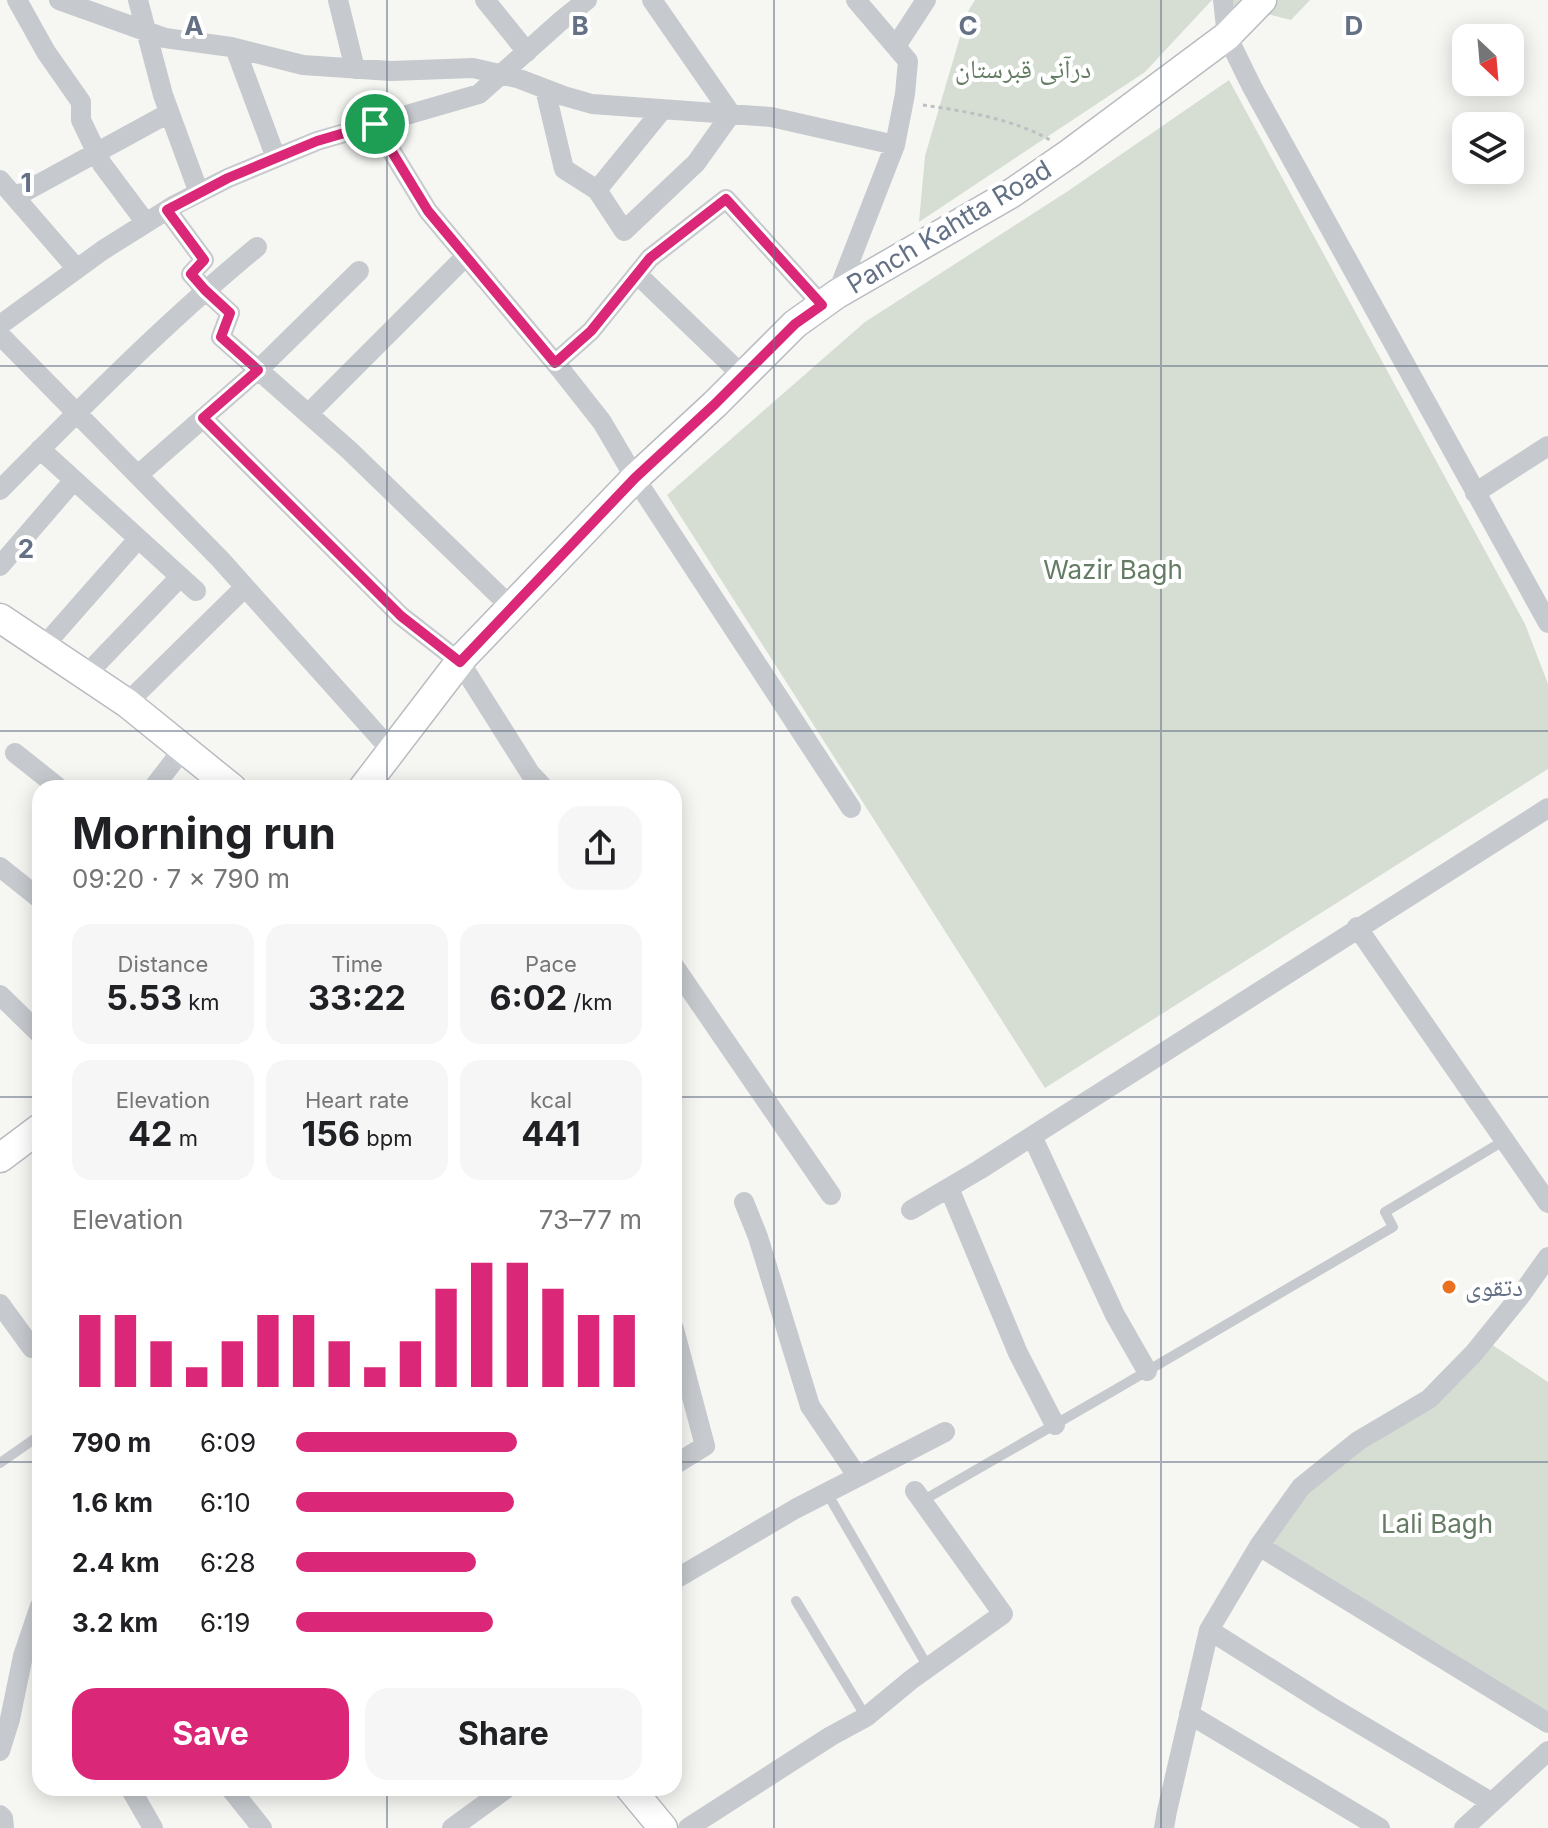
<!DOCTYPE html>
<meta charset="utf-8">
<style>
body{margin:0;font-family:Inter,"Noto Naskh Arabic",sans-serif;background:#f6f6f6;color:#202124;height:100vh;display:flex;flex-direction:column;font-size:30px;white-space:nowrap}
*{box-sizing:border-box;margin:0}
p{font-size:26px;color:#757577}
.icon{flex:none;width:44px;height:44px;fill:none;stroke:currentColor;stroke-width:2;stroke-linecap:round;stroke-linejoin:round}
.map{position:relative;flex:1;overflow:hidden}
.sheet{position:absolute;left:32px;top:780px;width:650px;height:1016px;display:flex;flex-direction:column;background:#fff;border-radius:24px;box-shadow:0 4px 20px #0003}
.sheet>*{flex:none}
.needle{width:52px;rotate:154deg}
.fabs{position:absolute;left:1452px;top:24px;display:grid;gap:16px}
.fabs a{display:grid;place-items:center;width:72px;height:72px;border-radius:16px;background:#fff;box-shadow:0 4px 20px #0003;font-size:40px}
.pin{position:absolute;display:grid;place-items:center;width:68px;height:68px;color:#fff;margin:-34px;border:4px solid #fff;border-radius:50%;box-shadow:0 2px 8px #0007}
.round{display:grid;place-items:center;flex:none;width:84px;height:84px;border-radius:24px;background:#f6f6f6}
.head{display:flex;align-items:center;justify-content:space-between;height:136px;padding:0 40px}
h1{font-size:44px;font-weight:700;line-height:60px}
.figures{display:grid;grid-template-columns:repeat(3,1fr);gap:12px;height:136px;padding:8px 40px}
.figures div{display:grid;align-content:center;border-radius:20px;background:#f6f6f6;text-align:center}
.figures b{font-size:34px;font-weight:700}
.figures small{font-size:22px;font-weight:400}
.figures p{font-size:22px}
.chart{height:224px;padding:16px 40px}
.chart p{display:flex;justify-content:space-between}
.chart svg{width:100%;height:144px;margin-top:8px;stroke:#db2777;stroke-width:6}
.primary-button{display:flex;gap:16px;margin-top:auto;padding:16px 40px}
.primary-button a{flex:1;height:92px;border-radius:24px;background:#db2777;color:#fff;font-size:32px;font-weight:700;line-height:92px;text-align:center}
.primary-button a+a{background:#f6f6f6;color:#202124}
ul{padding:0 40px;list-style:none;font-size:26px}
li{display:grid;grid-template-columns:128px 96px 1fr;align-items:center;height:60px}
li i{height:20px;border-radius:10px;background:#db2777}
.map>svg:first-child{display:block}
</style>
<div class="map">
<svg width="1548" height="1828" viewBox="0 0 1548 1828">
<rect width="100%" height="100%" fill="#f6f7f3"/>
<path fill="#d6ded4" d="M975,0H1310L1291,20L1212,0L1145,72L919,222L925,156L967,13Z
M1229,80L1525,624L1548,684V769L1045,1088L667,495L865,322L1068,191Z
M1485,1340L1548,1382V1727L1259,1546L1301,1487L1429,1399Z"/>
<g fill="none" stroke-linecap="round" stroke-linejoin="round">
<defs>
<path id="secondary" d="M0,618L127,703L232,788
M363,788L464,656L635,478L715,404L795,324L837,294L1012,193L1070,153L1227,36L1262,0
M0,1158L40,1128
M630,1788L663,1828"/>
</defs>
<use href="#secondary" stroke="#b8bcc1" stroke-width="31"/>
<path stroke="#bdbfc2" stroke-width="3" stroke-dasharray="4 4" stroke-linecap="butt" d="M923,105C964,111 1014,119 1050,140"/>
<path stroke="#c6c9cd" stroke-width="10" d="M0,1463L40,1435
M827,1493L928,1667
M922,1501L1113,1391L1393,1227L1385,1212L1505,1140
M796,1601L866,1717"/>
<path stroke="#c6c9cd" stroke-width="20" d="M17,0L46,52L81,102V120L102,164L146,223
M59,0L165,38L231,47L303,65L391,71L473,68L517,78L564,96L592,104L771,117L895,145
M138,0L163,95L199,193
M338,0L355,69
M485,0L527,52
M1223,0L1227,36L1252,87L1548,623
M896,46L926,0
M235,48L276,158
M545,89L564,169L597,190L624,231L696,163L731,114L652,0
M375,124L428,211L561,370L602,422L635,478L851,808
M0,180L77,269
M597,190L663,109
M15,197L169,113
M167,210L204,260L191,274L205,290L230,313L221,337L349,450L511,607
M637,274L743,376
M837,294L895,145L905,94L908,61L856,0
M0,325L103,250L173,206L228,178L317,141L479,94L563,19L587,0
M0,335L220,559L391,750
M555,363L591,331L650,258L726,199L822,305
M308,414L466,256
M203,418L401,616L460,662L530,773L544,788
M40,449L196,591
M138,475L258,370L359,271
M0,490C83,406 166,322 257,247
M1475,493L1548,446
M0,566L74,480
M43,647L138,539
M85,676L180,577
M127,703L245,587
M15,753L59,788
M153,788L183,749
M0,867L40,899
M1357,927L1548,1203
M674,966L831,1195
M0,995L40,1034
M1032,1136L1115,1315L1147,1371
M949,1188L1018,1353L1055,1425
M744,1202L758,1237L810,1406L858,1477
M911,1210L979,1170L1548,808
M0,1304L32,1348
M674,1329L705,1446L674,1465
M1259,1546L1548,1723
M674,1580L795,1509L945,1432
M1209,1630L1328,1705L1491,1802
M1189,1714L1380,1828
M0,1751L10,1719L23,1656L40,1606
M130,1788L153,1828
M230,1788L262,1828
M0,1815L3,1818L4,1828
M452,1828L507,1788
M688,1828L831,1736L866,1717L912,1679L1003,1614L915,1491
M1164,1828L1167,1811L1209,1630L1259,1546L1301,1487L1358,1441L1429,1399L1474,1353L1521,1295L1548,1257
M1464,1828L1548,1751"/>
<use href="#secondary" stroke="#fff" stroke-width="28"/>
</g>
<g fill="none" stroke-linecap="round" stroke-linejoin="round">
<defs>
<path id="route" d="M375,124L428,211L555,363L591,331L650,258L726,199L822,305L795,324L715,404L635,478L460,662L401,616L203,418L258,370L221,337L230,313L205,290L191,274L204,260L167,210L228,178L317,141Z"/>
</defs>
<use href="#route" stroke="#fff" stroke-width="16"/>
<use href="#route" stroke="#db2777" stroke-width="10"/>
</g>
<path fill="none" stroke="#647185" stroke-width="2" stroke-opacity="0.55" d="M387,0V788M774,0V1828M1161,0V1828M0,366H1548M0,731H1548M0,1097H40M674,1097H1548M0,1462H40M674,1462H1548M387,1788V1828"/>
<circle fill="#ea7120" stroke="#fff" stroke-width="3" cx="1449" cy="1287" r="8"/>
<g text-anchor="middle" stroke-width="8" stroke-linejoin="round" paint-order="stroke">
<g font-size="26" fill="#647c63" stroke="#fff">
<text x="1023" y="78">درآنی قبرستان</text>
<text x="1113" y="579">Wazir Bagh</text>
<text x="1437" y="1533">Lali Bagh</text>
</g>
<g font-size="26" fill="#647185" stroke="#fff">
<text transform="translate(949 227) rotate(-31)" y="9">Panch Kahtta Road</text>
</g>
<g font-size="26" fill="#647185" stroke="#fff" text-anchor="start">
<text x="1465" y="1296">دتقوى</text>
</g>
</g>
<g font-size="26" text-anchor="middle" font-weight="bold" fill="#647185" stroke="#fff" stroke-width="8" stroke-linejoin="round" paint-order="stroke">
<text x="194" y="35">A</text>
<text x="580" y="35">B</text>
<text x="968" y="35">C</text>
<text x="1354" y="35">D</text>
<text x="26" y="192">1</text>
<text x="26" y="558">2</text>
</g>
</svg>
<div class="fabs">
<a><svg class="needle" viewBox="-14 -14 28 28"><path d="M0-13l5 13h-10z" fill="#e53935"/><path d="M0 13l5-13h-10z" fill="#757577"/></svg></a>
<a><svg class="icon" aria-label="layers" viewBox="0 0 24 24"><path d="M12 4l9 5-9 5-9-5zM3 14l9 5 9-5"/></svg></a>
</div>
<div class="pin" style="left:375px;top:124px;background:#1e9e55"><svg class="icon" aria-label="arrive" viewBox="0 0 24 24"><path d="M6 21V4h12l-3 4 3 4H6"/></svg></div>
<section class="sheet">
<div class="head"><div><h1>Morning run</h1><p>09:20 · 7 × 790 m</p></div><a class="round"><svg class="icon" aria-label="share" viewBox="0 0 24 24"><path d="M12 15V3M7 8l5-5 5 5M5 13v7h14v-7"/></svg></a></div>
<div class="figures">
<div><p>Distance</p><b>5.53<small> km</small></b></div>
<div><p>Time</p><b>33:22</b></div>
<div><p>Pace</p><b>6:02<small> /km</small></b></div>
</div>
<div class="figures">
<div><p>Elevation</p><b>42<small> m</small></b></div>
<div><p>Heart rate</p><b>156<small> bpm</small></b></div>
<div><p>kcal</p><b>441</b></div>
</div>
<div class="chart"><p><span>Elevation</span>73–77 m</p>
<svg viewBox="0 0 160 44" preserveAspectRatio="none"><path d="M5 44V22M15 44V22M25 44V30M35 44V38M45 44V30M55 44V22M65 44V22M75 44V30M85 44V38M95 44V30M105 44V14M115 44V6M125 44V6M135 44V14M145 44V22M155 44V22"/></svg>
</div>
<ul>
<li><b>790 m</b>6:09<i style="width:64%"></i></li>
<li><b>1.6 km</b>6:10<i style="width:63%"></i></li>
<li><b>2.4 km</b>6:28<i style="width:52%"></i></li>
<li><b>3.2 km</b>6:19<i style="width:57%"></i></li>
</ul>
<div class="primary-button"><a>Save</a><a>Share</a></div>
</section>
</div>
